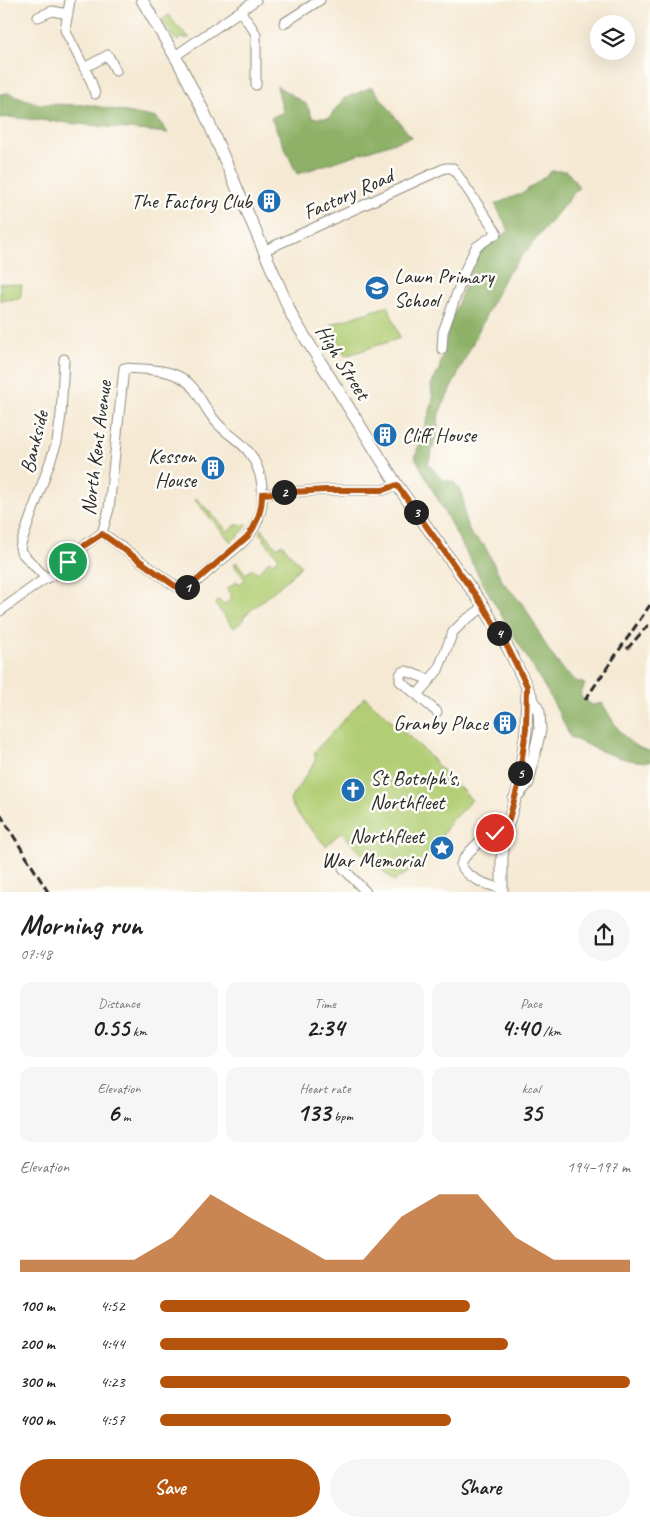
<!DOCTYPE html>
<meta charset="utf-8">
<style>
body{margin:0;font-family:Caveat,sans-serif;background:#f6f6f6;color:#202124;height:100vh;display:flex;flex-direction:column;font-size:19px;white-space:nowrap}
*{box-sizing:border-box;margin:0}
p{font-size:16px;color:#757577}
.icon{flex:none;width:28px;height:28px;fill:none;stroke:currentColor;stroke-width:2;stroke-linecap:round;stroke-linejoin:round}
.map{position:relative;height:892px;overflow:hidden}
.drawer{display:flex;flex-direction:column;background:#fff;flex:1}
.drawer>*{flex:none}
.buttons{position:absolute;left:590px;top:15px;display:grid;gap:10px}
.buttons a{display:grid;place-items:center;width:45px;height:45px;border-radius:50%;background:#fff;box-shadow:0 5px 20px #0002;font-size:25px}
.pin{position:absolute;display:grid;place-items:center;width:42px;height:42px;color:#fff;margin:-21px;border:2px solid #fff;border-radius:50%;box-shadow:0 1px 5px #0007}
.km{position:absolute;width:25px;height:25px;margin:-12px;border-radius:50%;background:#222;color:#fff;font-size:14px;line-height:25px;text-align:center}
.round{display:grid;place-items:center;flex:none;width:52px;height:52px;border-radius:26px;background:#f6f6f6}
.summary{display:flex;align-items:center;justify-content:space-between;height:85px;padding:0 20px}
h1{font-size:28px;font-weight:600;line-height:38px}
.figures{display:grid;grid-template-columns:repeat(3,1fr);gap:8px;height:85px;padding:5px 20px}
.figures div{display:grid;align-content:center;border-radius:12px;background:#f6f6f6;text-align:center}
.figures b{font-size:25px;font-weight:600}
.figures small{font-size:14px;font-weight:400}
.figures p{font-size:14px}
.chart{height:140px;padding:10px 20px}
.chart p{display:flex;justify-content:space-between}
.chart svg{width:100%;height:90px;margin-top:5px;fill:#b45309;opacity:.7}
.button{display:flex;gap:10px;margin-top:auto;padding:10px 20px}
.button a{flex:1;height:58px;border-radius:30px;background:#b45309;color:#fff;font-size:20px;font-weight:600;line-height:58px;text-align:center}
.button a+a{background:#f6f6f6;color:#202124}
ul{padding:0 20px;list-style:none;font-size:16px}
li{display:grid;grid-template-columns:80px 60px 1fr;align-items:center;height:38px}
li i{height:12px;border-radius:6px;background:#b45309}
.map>svg:first-child{display:block}
</style>
<div class="map">
<svg width="650" height="892" viewBox="0 0 650 892">
<rect width="100%" height="100%" fill="#fdfcf7"/>
<filter id="ink" filterUnits="userSpaceOnUse"><feTurbulence type="fractalNoise" baseFrequency=".02" numOctaves="2"/><feDisplacementMap in="SourceGraphic" scale="10" xChannelSelector="R" yChannelSelector="G"/><feConvolveMatrix kernelMatrix="1 2 1 2 8 2 1 2 1" color-interpolation-filters="sRGB"/></filter>
<filter id="wash" filterUnits="userSpaceOnUse"><feTurbulence type="fractalNoise" baseFrequency=".0096" numOctaves="4" result="noise"/><feDisplacementMap in="SourceGraphic" scale="20" xChannelSelector="R" yChannelSelector="G"/><feGaussianBlur stdDeviation="1.12" result="paint"/><feColorMatrix in="noise" values="0 0 0 0 0 0 0 0 0 0 0 0 0 0 0 0 0 1.4 0 .05"/><feComposite in="paint" operator="in"/></filter>
<g filter="url(#wash)">
<rect width="100%" height="100%" fill="#f5e9d3"/>
<path fill="#b2ce74" stroke="#6e7c50" d="M169,15L176,25L190,38H179L178,41L173,37L162,20Z
M0,283L22,285L20,299L0,300Z
M388,306L400,338L345,356L332,324Z
M196,498L228,531L236,525L248,524L244,530L231,542L194,499Z
M262,529L277,548L282,544L301,566L288,579L243,617L245,619L234,628L215,604L219,600L224,605L232,598L227,589L237,581L240,584L245,579L234,565L236,562L246,574L253,568L258,573L270,560L273,563L279,558L263,539L264,537L260,533Z
M365,697L425,751L438,766L472,800L451,821L427,860L394,881L369,858L367,859L341,832L326,846L296,812L290,801L292,796L315,762V751Z"/>
<path fill="#8db166" stroke="#5c6e48" d="M277,86L306,104L313,118H329L343,99L372,87L411,137L297,174L271,118L283,112Z
M9,93L38,104L90,105L157,118L168,133L8,117L0,118V94Z
M552,171H567L579,187L504,278L439,413L437,434L428,464L443,480L454,482L463,495L465,520L471,535L484,545L503,582L525,607L549,651L564,671L576,681L585,684L580,696L592,705L602,703C614,722 625,747 650,751V762C621,762 596,749 570,737C553,696 527,659 505,621C473,568 445,512 415,457L433,401L431,385L439,370L450,324L474,262L480,251L509,231L495,204L523,193Z"/>
</g>
<g filter="url(#ink)">
<g fill="none" stroke-linecap="round" stroke-linejoin="round">
<defs>
<path id="minor" d="M70,0L65,30L91,81L95,94
M240,11L253,29L256,35V85
M38,17L52,11L68,14
M284,23L320,0
M175,56L256,0
M84,68L108,55L116,71
M263,251L445,168H453L497,233L476,247L466,268L443,332L442,349
M124,368C148,370 178,367 194,389C202,400 208,414 218,424C228,435 242,441 251,455C266,478 267,511 250,534C242,545 230,553 219,562C209,570 199,582 187,588L175,586L102,533L109,509Z
M262,494L325,490H383L397,485
M46,578L21,552L20,547L57,442L61,415L64,359
M0,611L40,582L56,573L85,545L102,533
M417,695L400,681V675L402,672L406,671L430,680
M437,712L417,695L438,670L453,632L464,621L484,607
M343,868L366,892
M502,888C489,886 465,878 461,864C464,855 484,836 493,833C497,832 501,833 505,834"/>
<path id="secondary" d="M142,0L180,65L205,114L293,318L397,485L484,607L509,650L539,712L540,730L528,783L514,799
M502,892V858L505,834L519,786L526,729L527,689"/>
</defs>
<use href="#minor" stroke="#908a7f" stroke-width="11"/>
<use href="#secondary" stroke="#908a7f" stroke-width="13"/>
<use href="#minor" stroke="#fff" stroke-width="9"/>
<use href="#secondary" stroke="#fff" stroke-width="11"/>
<path stroke="#2b2b2b" stroke-width="3" stroke-dasharray="8 4" stroke-linecap="butt" d="M627,649L650,623
M585,700L650,605
M0,814L48,892"/>
</g>
</g>
<g fill="none" stroke-linecap="round" stroke-linejoin="round" filter="url(#ink)">
<defs>
<path id="route" d="M68,562L85,545L102,534L175,586C184,590 189,587 196,581L248,536C257,524 262,509 262,494L325,490H383L397,485L484,607L509,650L527,686L526,729L518,786L505,834L495,833"/>
</defs>
<use href="#route" stroke="#fff" stroke-width="10"/>
<use href="#route" stroke="#b45309" stroke-width="6"/>
</g>
<defs>
<symbol id="building-disc" viewBox="-11 -11 22 22"><circle r="9.5" fill="#1f6fb2" stroke="#fdfcf7"/><path d="M-4-6H4V6H1V3H-1V6H-4ZM-2.5-4.3h1.7v1.8h-1.7ZM.8-4.3h1.7v1.8H.8ZM-2.5-1h1.7V.8h-1.7ZM.8-1h1.7V.8H.8Z" fill="#fff"/></symbol>
<symbol id="school-disc" viewBox="-11 -11 22 22"><circle r="9.5" fill="#1f6fb2" stroke="#fdfcf7"/><path d="M0-5L7-2L0 1L-7-2ZM-4 1L0 2.5L4 1V4Q0 6-4 4Z" fill="#fff"/></symbol>
<symbol id="church-disc" viewBox="-11 -11 22 22"><circle r="9.5" fill="#1f6fb2" stroke="#fdfcf7"/><path d="M-1.2-6h2.4v3.5h3.3v2.4h-3.3V6h-2.4V-.1h-3.3v-2.4h3.3Z" fill="#fff"/></symbol>
<symbol id="sight-disc" viewBox="-11 -11 22 22"><circle r="9.5" fill="#1f6fb2" stroke="#fdfcf7"/><path d="M0-6L1.8-2.2L6-1.7L2.9 1.2L3.7 5.4L0 3.3L-3.7 5.4L-2.9 1.2L-6-1.7L-1.8-2.2Z" fill="#fff"/></symbol>
</defs>
<g fill-rule="evenodd">
<use href="#building-disc" x="255" y="187" width="28" height="28"/>
<use href="#school-disc" x="363" y="274" width="28" height="28"/>
<use href="#building-disc" x="371" y="421" width="28" height="28"/>
<use href="#building-disc" x="199" y="454" width="28" height="28"/>
<use href="#building-disc" x="491" y="709" width="28" height="28"/>
<use href="#church-disc" x="339" y="776" width="28" height="28"/>
<use href="#sight-disc" x="428" y="834" width="28" height="28"/>
</g>
<g text-anchor="middle" stroke-width="5" stroke-linejoin="round" paint-order="stroke">
<g font-size="21" fill="#2b2b2b" stroke="#fdfcf7">
<text transform="translate(348 194) rotate(-24)" y="7">Factory Road</text>
<text transform="translate(343 362) rotate(58)" y="7">High Street</text>
<text transform="translate(34 442) rotate(-76)" y="7">Bankside</text>
<text transform="translate(96 448) rotate(-83)" y="7">North Kent Avenue</text>
</g>
<g font-size="21" fill="#2b2b2b" stroke="#fdfcf7" text-anchor="end">
<text x="252" y="208">The Factory Club</text>
<text x="394" y="283" text-anchor="start">Lawn Primary<tspan x="394" dy="24">School</tspan></text>
<text x="402" y="442" text-anchor="start">Cliff House</text>
<text x="196" y="463">Kesson<tspan x="196" dy="24">House</tspan></text>
<text x="488" y="730">Granby Place</text>
<text x="370" y="785" text-anchor="start">St Botolph's,<tspan x="370" dy="24">Northfleet</tspan></text>
<text x="424" y="843">Northfleet<tspan x="424" dy="24">War Memorial</tspan></text>
</g>
</g>
</svg>
<div class="buttons">
<a><svg class="icon" aria-label="layers" viewBox="0 0 24 24"><path d="M12 4l9 5-9 5-9-5zM3 14l9 5 9-5"/></svg></a>
</div>
<div class="pin" style="left:68px;top:562px;background:#1e9e55"><svg class="icon" aria-label="arrive" viewBox="0 0 24 24"><path d="M6 21V4h12l-3 4 3 4H6"/></svg></div>
<div class="pin" style="left:495px;top:833px;background:#d93025"><svg class="icon" aria-label="check" viewBox="0 0 24 24"><path d="M5 12l5 5 9-10"/></svg></div>
<b class="km" style="left:187px;top:587px">1</b>
<b class="km" style="left:284px;top:492px">2</b>
<b class="km" style="left:416px;top:512px">3</b>
<b class="km" style="left:499px;top:633px">4</b>
<b class="km" style="left:520px;top:773px">5</b>
</div>
<section class="drawer">
<div class="summary"><div><h1>Morning run</h1><p>07:48</p></div><a class="round"><svg class="icon" aria-label="share" viewBox="0 0 24 24"><path d="M12 15V3M7 8l5-5 5 5M5 13v7h14v-7"/></svg></a></div>
<div class="figures">
<div><p>Distance</p><b>0.55<small> km</small></b></div>
<div><p>Time</p><b>2:34</b></div>
<div><p>Pace</p><b>4:40<small> /km</small></b></div>
</div>
<div class="figures">
<div><p>Elevation</p><b>6<small> m</small></b></div>
<div><p>Heart rate</p><b>133<small> bpm</small></b></div>
<div><p>kcal</p><b>35</b></div>
</div>
<div class="chart"><p><span>Elevation</span>194–197 m</p>
<svg viewBox="0 0 160 44" preserveAspectRatio="none"><path d="M0 44V38L10 38L20 38L30 38L40 27L50 6L60 17L70 27L80 38L90 38L100 17L110 6L120 6L130 27L140 38L150 38L160 38V44z"/></svg>
</div>
<ul>
<li><b>100 m</b>4:52<i style="width:66%"></i></li>
<li><b>200 m</b>4:44<i style="width:74%"></i></li>
<li><b>300 m</b>4:23<i style="width:100%"></i></li>
<li><b>400 m</b>4:57<i style="width:62%"></i></li>
</ul>
<div class="button"><a>Save</a><a>Share</a></div>
</section>
